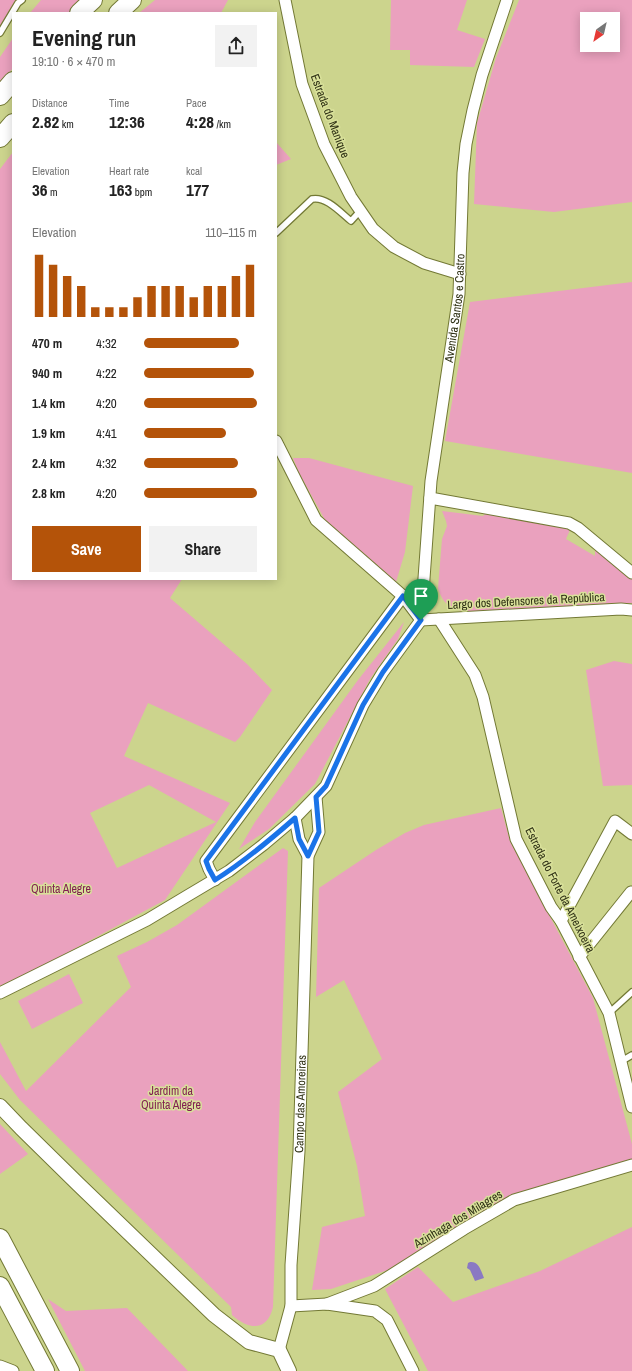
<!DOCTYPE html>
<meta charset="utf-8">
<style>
body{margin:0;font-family:"Archivo Narrow",sans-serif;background:#f2f2f2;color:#222;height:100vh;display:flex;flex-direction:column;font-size:15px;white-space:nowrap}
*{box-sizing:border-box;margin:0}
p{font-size:13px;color:#767676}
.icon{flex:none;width:22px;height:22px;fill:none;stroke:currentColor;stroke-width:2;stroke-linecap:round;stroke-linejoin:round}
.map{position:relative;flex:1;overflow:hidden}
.drawer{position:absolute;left:12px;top:12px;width:265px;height:568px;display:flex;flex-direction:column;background:#fff;border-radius:0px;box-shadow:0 2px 10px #0003}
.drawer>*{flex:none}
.needle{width:26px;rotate:214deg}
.fabs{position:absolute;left:580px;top:12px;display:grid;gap:8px}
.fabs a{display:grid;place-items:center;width:40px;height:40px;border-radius:0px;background:#fff;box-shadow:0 2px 10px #0003;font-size:20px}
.pin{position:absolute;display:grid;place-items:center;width:34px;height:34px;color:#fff;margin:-41px -17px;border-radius:50% 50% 50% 0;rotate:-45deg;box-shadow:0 0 4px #0007}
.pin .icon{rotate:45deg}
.round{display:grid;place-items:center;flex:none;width:42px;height:42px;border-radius:0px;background:#f2f2f2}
.summary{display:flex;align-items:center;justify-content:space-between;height:68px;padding:0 20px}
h1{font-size:22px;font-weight:700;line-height:30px}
.stats{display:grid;grid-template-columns:repeat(3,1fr);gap:6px;height:68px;padding:4px 20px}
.stats div{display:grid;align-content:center}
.stats b{font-size:17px;font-weight:700}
.stats small{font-size:11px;font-weight:400}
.stats p{font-size:11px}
.chart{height:112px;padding:8px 20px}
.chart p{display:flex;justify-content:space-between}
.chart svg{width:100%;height:72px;margin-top:4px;stroke:#b45309;stroke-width:6}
.primary-button{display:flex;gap:8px;margin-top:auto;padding:8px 20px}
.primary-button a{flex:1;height:46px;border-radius:0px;background:#b45309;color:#fff;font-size:16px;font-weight:700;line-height:46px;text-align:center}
.primary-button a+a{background:#f2f2f2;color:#222}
ul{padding:0 20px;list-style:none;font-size:13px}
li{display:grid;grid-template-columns:64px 48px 1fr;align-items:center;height:30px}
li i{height:10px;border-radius:5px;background:#b45309}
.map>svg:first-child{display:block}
</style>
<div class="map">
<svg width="632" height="1371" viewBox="0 0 632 1371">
<rect width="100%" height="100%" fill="#ccd48d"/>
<path fill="#eaa1be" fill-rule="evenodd" d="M0,0H18L0,28Z
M41,0H84L69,13H30Z
M155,0H228L221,13H139Z
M391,0H467L457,30L485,39L474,67L410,65V50H390Z
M519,0H632V202L554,212L474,204L477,123L496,58ZM587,19H613V45H587Z
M13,38V68L0,83V57Z
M276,142L291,159L276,165Z
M13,152V579H182L170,598L247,664L272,690L240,737L235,742L148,703L124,756L230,803L165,900L50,962L0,986V169ZM149,785L216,822L117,868L90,813Z
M632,282V473L445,441L470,302Z
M293,458H309L413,486L405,552L396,582L325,520L299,473Z
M489,510L522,515L570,530L566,539L595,556V549L632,579V603L484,611C463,612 445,613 438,588L442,539L447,526L446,521L442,511L483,516Z
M404,622L398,639L370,679L315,784L269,829L239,849L255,822L358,680Z
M614,661L632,664V785L603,786L586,670Z
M501,808L510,841L593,998L632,1144V1161L513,1197L388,1270L331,1289L312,1290L322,1227L365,1216L357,1166L338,1092L382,1059L344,980L316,997L319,888L376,850L405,833L424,825Z
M283,848L288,851L273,1307C267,1332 249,1330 232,1315L231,1307L20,1100L0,1074V1042L26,1091L131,987L117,956L147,942L177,925Z
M69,974L83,1003L32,1029L18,1001Z
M0,1124L28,1154L0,1174Z
M632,1227V1371H428L385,1289L418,1267L453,1302L540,1271Z
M48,1299L66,1311L127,1308L188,1371H85Z"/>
<path fill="#8a79c3" d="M470,1262C479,1261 481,1271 484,1278L475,1281L470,1270L467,1268L468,1263Z"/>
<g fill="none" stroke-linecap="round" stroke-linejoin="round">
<defs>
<path id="service" d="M0,33L18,3L22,0
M276,233L312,199C326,196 340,212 351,221L361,210
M609,1013L632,992
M620,1062L632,1055"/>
<g id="minor">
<path d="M285,0L302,84L324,144L351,197L373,229L394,247L424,263L460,274"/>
<path d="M276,441L316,520L403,596L421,620"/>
<path d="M430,498L569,523L578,528L632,573"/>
<path d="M439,619L475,675L483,697L516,839L551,907L561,921L609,1013L632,1107"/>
<path id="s1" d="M421,620L431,481L459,294L463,173L466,144L473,110L482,75L507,0"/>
<path d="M421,620L621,609L632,610"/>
<path d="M295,818L299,839L308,856"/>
<path d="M215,880L209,869L206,861L403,596"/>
<path d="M561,921L615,821L632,834"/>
<path d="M579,957L631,892"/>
<path d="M0,993L147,920L187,896L229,871L263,845L295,818L326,786L363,705L383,672L421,620"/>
<path d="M327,1304L374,1286L464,1229L514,1200L632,1165"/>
<path d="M291,1306L327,1304L375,1311L387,1320L413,1371"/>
<path id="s2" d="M279,1350L291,1306V1265L299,1151L308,856L319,832L316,797"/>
<path d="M0,1366L13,1371"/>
</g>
<path id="tertiary" d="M0,1106L21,1128L78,1184L214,1315L249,1342L279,1350L289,1371"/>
<path id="primary" d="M79,13L93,0
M118,13L132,0
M0,96L13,81
M0,138L13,123
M0,1238L70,1371
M0,1286L45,1371"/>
</defs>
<use href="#service" stroke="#737935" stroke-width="8"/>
<use href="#minor" stroke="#737935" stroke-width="13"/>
<use href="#tertiary" stroke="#737935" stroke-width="16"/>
<use href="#primary" stroke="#737935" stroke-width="20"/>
<use href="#service" stroke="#fff" stroke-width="5.5"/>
<use href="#minor" stroke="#fff" stroke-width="11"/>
<use href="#tertiary" stroke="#fff" stroke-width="14"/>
<use href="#primary" stroke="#fff" stroke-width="18"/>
</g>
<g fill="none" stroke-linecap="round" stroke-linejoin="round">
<defs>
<path id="route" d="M403,596L421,620L383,672L363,705L326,786L316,797L319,832L308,856L299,839L295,818C270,840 244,862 215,880L209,869L206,861Z"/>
</defs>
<use href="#route" stroke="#fff" stroke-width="8"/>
<use href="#route" stroke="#1a73e8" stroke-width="5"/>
</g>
<g text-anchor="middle" stroke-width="3" stroke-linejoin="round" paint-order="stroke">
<g font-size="12" fill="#2f3115" stroke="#d9e19a">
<text transform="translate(330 116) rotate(69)" y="4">Estrada do Manique</text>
<text dy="4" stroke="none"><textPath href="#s1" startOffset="314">Avenida Santos e Castro</textPath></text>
<text transform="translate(526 601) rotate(-3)" y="4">Largo dos Defensores da República</text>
<text transform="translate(560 890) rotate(63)" y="4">Estrada do Forte da Ameixoeira</text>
<text dy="4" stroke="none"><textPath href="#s2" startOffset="248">Campo das Amoreiras</textPath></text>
<text transform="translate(458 1219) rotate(-31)" y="4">Azinhaga dos Milagres</text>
</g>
<g font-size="12" fill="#811f51" stroke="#d9e19a">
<text x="61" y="893">Quinta Alegre</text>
<text x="171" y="1095">Jardim da<tspan x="171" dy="14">Quinta Alegre</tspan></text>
</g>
</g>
</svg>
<div class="fabs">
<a><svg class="needle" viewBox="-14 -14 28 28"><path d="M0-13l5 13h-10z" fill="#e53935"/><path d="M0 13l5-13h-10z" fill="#767676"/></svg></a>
</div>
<div class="pin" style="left:421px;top:620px;background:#1e9e55"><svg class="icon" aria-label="arrive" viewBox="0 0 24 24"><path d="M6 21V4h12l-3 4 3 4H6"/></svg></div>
<section class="drawer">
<div class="summary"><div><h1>Evening run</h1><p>19:10 · 6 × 470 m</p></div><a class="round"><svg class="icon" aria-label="share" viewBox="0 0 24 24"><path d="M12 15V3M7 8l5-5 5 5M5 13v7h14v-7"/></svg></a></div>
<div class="stats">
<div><p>Distance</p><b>2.82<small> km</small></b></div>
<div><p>Time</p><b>12:36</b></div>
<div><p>Pace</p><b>4:28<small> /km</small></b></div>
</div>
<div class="stats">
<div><p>Elevation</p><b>36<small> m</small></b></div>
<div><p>Heart rate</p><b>163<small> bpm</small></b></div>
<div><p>kcal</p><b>177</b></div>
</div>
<div class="chart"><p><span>Elevation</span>110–115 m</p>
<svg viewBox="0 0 160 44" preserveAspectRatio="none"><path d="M5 44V6M15 44V12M25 44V19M35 44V25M45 44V38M55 44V38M65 44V38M75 44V32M85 44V25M95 44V25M105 44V25M115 44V32M125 44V25M135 44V25M145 44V19M155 44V12"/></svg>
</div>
<ul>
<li><b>470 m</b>4:32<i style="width:84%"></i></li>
<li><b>940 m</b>4:22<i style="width:97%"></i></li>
<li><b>1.4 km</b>4:20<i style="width:100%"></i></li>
<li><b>1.9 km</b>4:41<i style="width:73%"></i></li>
<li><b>2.4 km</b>4:32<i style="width:83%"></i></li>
<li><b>2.8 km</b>4:20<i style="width:100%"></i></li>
</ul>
<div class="primary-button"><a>Save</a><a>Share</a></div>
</section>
</div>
